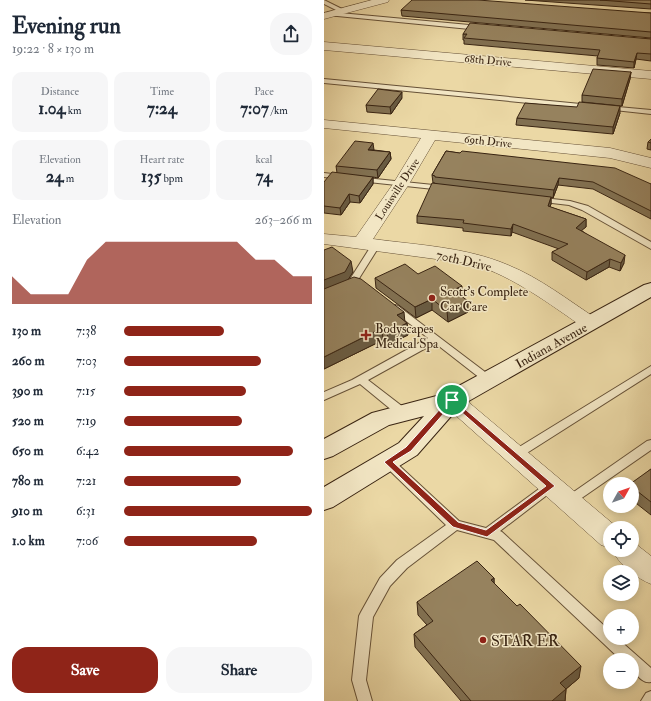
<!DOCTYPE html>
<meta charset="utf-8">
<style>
body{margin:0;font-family:"IM FELL Double Pica",serif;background:#f6f6f7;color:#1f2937;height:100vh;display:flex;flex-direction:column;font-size:15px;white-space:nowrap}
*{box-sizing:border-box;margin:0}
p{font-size:13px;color:#747a83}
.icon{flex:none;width:22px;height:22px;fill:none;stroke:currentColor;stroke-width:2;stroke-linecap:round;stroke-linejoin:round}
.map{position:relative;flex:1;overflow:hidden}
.side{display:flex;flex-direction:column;background:#fff;width:324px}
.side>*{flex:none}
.needle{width:26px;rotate:50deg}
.tools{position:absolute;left:279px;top:477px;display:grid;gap:8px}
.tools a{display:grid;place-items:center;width:36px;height:36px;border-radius:50%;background:#fff;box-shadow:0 2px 10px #0003;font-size:20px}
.pin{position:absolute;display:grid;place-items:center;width:34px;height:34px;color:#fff;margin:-17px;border:2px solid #fff;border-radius:50%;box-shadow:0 1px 4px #0007}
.round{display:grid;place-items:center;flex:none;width:42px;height:42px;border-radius:16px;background:#f6f6f7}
.head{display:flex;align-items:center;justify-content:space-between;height:68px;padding:0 12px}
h1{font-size:22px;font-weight:700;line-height:30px}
.stats{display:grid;grid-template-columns:repeat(3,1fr);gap:6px;height:68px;padding:4px 12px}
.stats div{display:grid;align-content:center;border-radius:10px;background:#f6f6f7;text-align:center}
.stats b{font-size:17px;font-weight:700}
.stats small{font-size:11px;font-weight:400}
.stats p{font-size:11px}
.chart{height:112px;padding:8px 12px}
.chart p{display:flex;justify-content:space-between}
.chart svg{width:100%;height:72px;margin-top:4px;fill:#8f2418;opacity:.7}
.primary-button{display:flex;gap:8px;margin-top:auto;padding:8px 12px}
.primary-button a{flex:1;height:46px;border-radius:16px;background:#8f2418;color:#fff;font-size:16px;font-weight:700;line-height:46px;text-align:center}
.primary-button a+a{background:#f6f6f7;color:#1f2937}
ul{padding:0 12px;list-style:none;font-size:13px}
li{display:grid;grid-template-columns:64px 48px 1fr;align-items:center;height:30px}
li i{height:10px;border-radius:5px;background:#8f2418}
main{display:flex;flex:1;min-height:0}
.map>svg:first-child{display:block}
</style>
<main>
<section class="side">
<div class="head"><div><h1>Evening run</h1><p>19:22 · 8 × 130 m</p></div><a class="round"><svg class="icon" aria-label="share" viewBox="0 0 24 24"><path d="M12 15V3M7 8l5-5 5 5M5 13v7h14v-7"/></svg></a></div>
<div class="stats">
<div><p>Distance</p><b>1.04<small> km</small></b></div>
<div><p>Time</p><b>7:24</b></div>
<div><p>Pace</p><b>7:07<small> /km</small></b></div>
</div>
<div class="stats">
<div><p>Elevation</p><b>24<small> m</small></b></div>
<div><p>Heart rate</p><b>135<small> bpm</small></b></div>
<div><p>kcal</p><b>74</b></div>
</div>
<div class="chart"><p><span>Elevation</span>263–266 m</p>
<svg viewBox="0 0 160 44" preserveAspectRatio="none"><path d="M0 44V27L10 38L20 38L30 38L40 17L50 6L60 6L70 6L80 6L90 6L100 6L110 6L120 6L130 17L140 17L150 27L160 27V44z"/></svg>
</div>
<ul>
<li><b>130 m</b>7:38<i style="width:53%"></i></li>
<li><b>260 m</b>7:03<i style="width:73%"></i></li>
<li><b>390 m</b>7:15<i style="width:65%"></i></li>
<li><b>520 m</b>7:19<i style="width:63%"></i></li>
<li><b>650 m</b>6:42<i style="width:90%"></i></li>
<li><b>780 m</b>7:21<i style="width:62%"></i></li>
<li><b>910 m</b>6:31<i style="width:100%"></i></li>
<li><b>1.0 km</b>7:06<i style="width:71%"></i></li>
</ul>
<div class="primary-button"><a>Save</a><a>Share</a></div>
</section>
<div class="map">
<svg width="327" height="701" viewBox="0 0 327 701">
<rect width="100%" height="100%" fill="#ebd8a5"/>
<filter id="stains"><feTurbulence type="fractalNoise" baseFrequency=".005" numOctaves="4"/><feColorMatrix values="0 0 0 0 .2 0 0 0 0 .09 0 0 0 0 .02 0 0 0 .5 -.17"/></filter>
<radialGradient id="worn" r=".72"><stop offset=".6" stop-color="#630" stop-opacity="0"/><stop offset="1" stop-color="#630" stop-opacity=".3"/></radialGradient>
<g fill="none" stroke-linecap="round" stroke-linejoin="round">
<defs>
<path id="lane" d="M0,0L20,10L21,11L16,12L0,4Z
M5,12L156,26L159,28L156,30L3,15V13Z
M0,79L267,105L270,107L267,109L0,83Z
M283,106L327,110V114L281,109V107Z
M0,173L17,175L21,177L17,179L0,177Z
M32,177L119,186L123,188L119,190L35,181H32Z
M211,197L246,201L264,206L327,242V249L258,210L245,205L211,201Z
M52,242L56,245L29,288L0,300V294L23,284L49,243Z
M71,305L74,306L169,378L170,380L169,382H161L111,343L44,380L83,410L84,413L83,416H75L36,384L0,400V392L28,380L104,338L68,310L66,308Z
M327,366V374L195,458L191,459L187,458L185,455L187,452Z
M327,440V450L249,504L245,506L241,504L239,501L241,498L323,441Z
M64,458L68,459L135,521L162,528L223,483L227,481L231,483L233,486L231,489L176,531L178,532L286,631V638H293L327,668V682C319,684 313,675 308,670V660H297L170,540L133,530L83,568L66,586L49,617L42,680L48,701H34L28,680L35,616L37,612L56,578L73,560L122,525L60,465L58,462L60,459Z
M327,691V701H317L322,693Z"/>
<path id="street" d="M48,0H65L64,2L0,19V13Z
M0,42L327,71V79L0,50Z
M0,120L286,148L327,158V168L286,158L111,140L85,184L49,239C93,245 142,247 184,265C216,278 244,300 273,319L276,323L273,327L266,329L259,327C224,303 190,277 149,264L0,244V234L32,237L69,184L97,138L0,128Z
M128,392L136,395L294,528H286V548L277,545L120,405L117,400L120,395Z
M308,541L327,556V584C312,578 295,564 288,550H308Z"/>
<path id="secondary" d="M327,283V297L136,406L93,455L9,507L0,510V487L75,443L100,416L65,425L9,456L0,459V439L48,413L120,394L320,285Z"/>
</defs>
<use href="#lane" stroke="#665137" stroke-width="2"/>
<use href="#street" stroke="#665137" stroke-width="1"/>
<use href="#secondary" stroke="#392412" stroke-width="2"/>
<use href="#lane" fill="#f2e6c4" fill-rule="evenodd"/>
<use href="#street" fill="#f2e6c4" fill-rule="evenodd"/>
<use href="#secondary" fill="#f2e6c4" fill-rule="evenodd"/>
</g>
<path fill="#817051" stroke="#392412" d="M201,0H327V9Z
M77,10L327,13V38L78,16Z
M139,34L327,39V61L312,59L310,68L273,65V58L274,56L140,44V40H139Z
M307,72L306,79L298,106L258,102V95Z
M78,98L67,114L43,112L42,105Z
M296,113L289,134L192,125L193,118Z
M327,139V150L323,149L324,142Z
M50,150L66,152L67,159L54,178L49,177V184L36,203L26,202L17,215L0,213V182L13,173L12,166Z
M122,151L327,184V219L269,189L234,185L229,198L227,197V204L226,207L262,219V227L257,230L300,263L296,271L285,267L262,280L228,260V252L235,249L188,232L187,236L139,231V228L93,223V216L111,184V183H109L108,175Z
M0,250L29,272L24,279L83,323L84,335L65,344L59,340L0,369Z
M51,278L138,296L144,312L124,322L108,310L92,318L52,288Z
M327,469V515L308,500V484Z
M170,578V583L255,678L242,689L241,701H137L91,647L90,634L103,625L94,615L93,602Z"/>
<path fill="#695b42" stroke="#392412" d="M313,53L312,59L310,68V62Z
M307,72L306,79L298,106V99Z
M78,92V98L67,114L66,107Z
M296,106V113L289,134V127Z
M49,143L50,150H44Z
M66,152L67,159L54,178L53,170Z
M49,177V184L36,203L35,196Z
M235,178L234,185L229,198L230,190Z
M25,194L26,202L17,215L16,208Z
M227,197V204L223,213L224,206Z
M262,219V227L252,235V228Z
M189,224L188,232L187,236V229Z
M301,255L300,263L296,271L297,263Z
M286,259L285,267L262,280L263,272Z
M27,261L29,272L22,283L0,292V280Z
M138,286V296L129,290Z
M108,299V310L92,318L91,307Z
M144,301V312L124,322L123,311Z
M80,312L81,323L73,315Z
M83,323L84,335L65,344L63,333Z
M58,328L59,340L0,369V357Z
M170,578V591L167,580Z
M257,666L255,678L242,689L241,701H228L236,683Z"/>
<path fill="#96825e" stroke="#392412" d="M88,0H154L327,13V32L77,10Z
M276,0H327V4Z
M146,23L327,39V54L313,53L310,62L273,58L276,50L140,38L143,34H139Z
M269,69L307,72L298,99L258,95Z
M54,89L78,92L66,107L42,105Z
M255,102L296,106L289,127L193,118L201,103L253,107Z
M327,139V143L324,142Z
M31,141L49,143L44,150L66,152L53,170L12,166Z
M122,151L136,153L138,151L291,168L327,184V211L269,182L235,178L230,190L111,177V176L108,175Z
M8,172L49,177L35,196L25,194L16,208L0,206V182Z
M108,183L227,197L224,206L262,219L252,228L301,255L297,263L286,259L263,272L228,252L244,244L189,224L187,229L139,223L140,220L93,216Z
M8,247L27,261L21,272L0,280V250Z
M81,264L94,274L111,266L138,286L129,290L144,301L123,311L108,299L91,307L51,278Z
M30,277L37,279L80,312L73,315L83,323L63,333L58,328L0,357V289Z
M327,469V502L308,487V484H306Z
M153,561L170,578L167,580L193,606L196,604L257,666L236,683L242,689L228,701H147L90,634L109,621L93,602Z"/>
<path fill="#8f2418" stroke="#fff" fill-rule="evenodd" d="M128,398L231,486L163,537L129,527L60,462L82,447L125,399ZM128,404L222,486L162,530L134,522L69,462L87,451Z"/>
<g fill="#8f2418" stroke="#f2e6c4" stroke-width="1.5">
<circle cx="108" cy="298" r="4"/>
<path d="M40 329h4v4h4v4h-4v4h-4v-4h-4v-4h4z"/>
<circle cx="159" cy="640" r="4"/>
</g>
<g text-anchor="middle" stroke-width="3" stroke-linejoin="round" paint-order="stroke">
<g font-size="11" fill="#392412" stroke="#f2e6c4">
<text transform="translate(164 60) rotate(5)" y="4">68th Drive</text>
<text transform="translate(164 141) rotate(6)" y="4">69th Drive</text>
<text transform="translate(73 189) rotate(-57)" y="4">Louisville Drive</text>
</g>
<g font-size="13" fill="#392412" stroke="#f2e6c4">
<text transform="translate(140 260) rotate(13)" y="5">70th Drive</text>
<text transform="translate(227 345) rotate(-29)" y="5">Indiana Avenue</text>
</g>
<g font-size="13" fill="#392412" stroke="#f2e6c4" text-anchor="start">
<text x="116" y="296">Scott's Complete<tspan x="116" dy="15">Car Care</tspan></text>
<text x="51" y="333">Bodyscapes<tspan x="51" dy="15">Medical Spa</tspan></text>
</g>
<g font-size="16" fill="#392412" stroke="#f2e6c4" text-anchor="start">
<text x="167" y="646">STAR ER</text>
</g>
</g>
<rect width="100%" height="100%" filter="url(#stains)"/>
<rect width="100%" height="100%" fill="url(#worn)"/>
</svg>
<div class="tools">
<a><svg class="needle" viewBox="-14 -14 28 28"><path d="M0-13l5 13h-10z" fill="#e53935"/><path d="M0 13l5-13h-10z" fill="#747a83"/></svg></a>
<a><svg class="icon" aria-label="locate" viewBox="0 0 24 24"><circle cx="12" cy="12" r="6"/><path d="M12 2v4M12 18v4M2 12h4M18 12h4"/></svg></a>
<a><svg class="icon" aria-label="layers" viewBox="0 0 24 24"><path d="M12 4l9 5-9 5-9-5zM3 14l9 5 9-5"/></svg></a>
<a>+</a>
<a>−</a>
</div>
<div class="pin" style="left:128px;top:400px;background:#1e9e55"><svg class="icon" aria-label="arrive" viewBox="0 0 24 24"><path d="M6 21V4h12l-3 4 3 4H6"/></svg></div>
</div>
</main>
